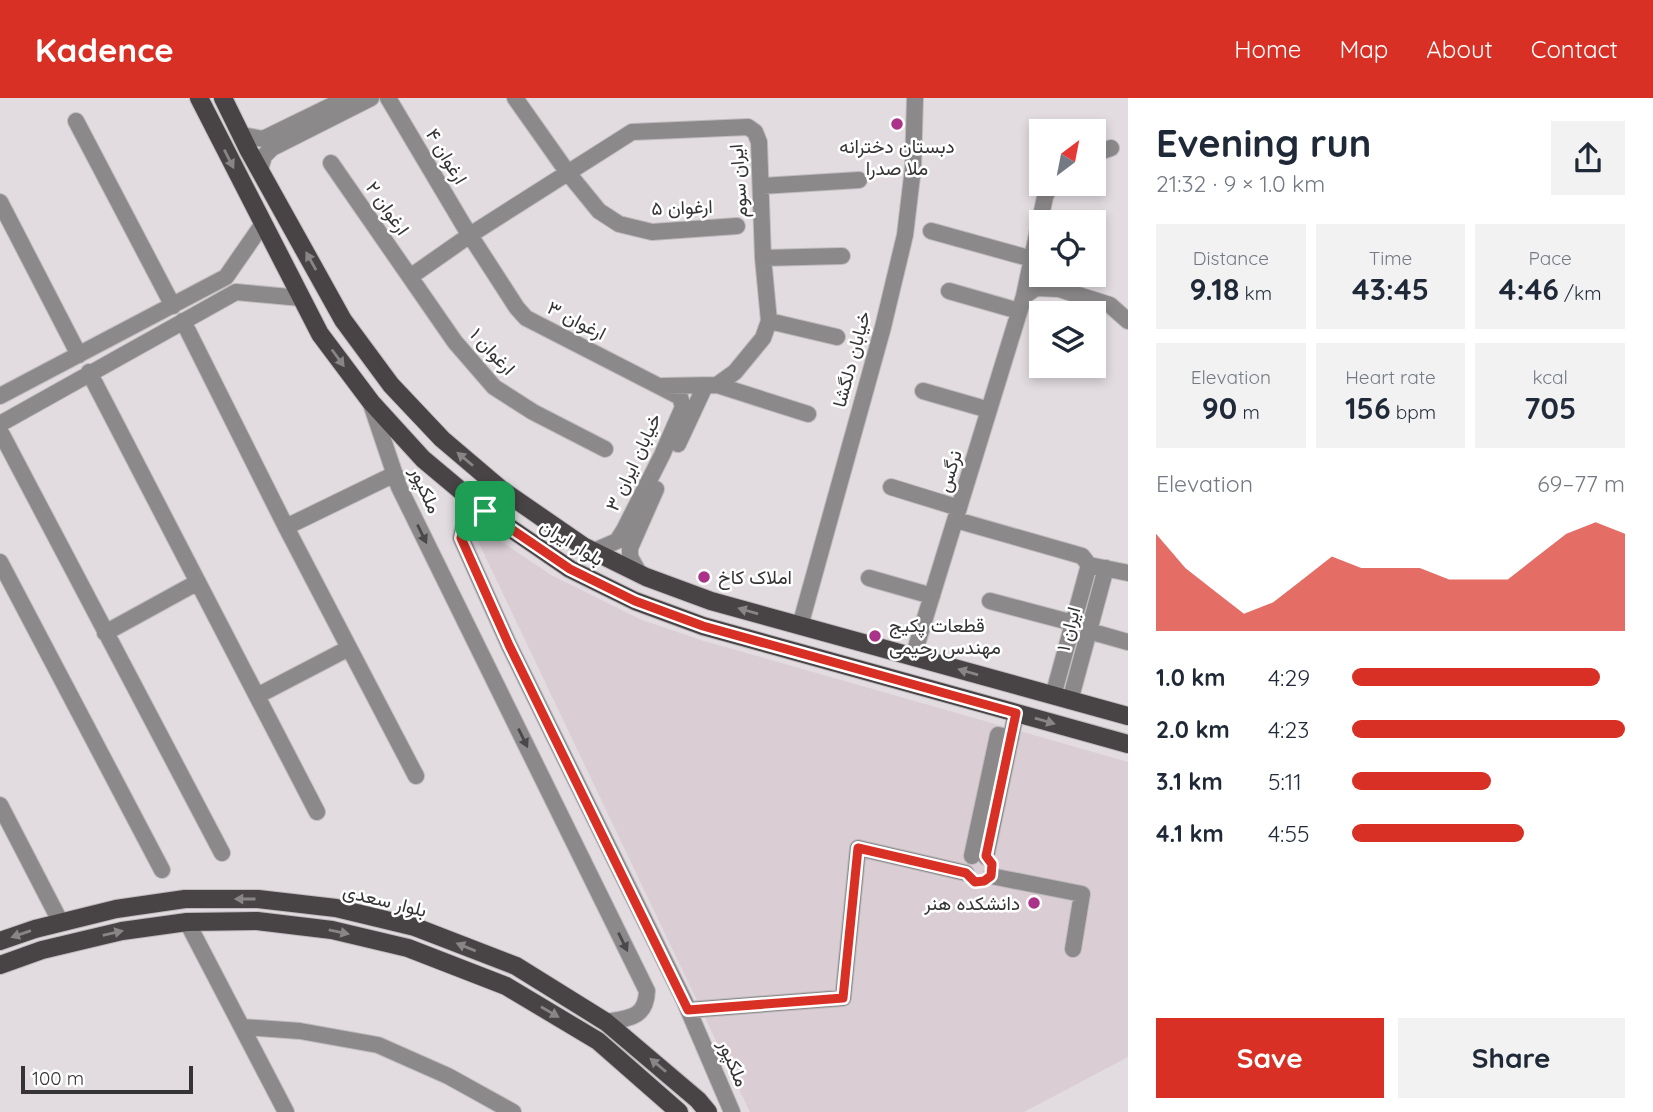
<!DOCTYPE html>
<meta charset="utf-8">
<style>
body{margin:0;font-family:Quicksand,Vazirmatn,sans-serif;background:#f2f2f3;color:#1f2937;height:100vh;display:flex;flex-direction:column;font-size:26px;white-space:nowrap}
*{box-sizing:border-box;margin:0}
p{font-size:23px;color:#747a83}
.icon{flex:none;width:38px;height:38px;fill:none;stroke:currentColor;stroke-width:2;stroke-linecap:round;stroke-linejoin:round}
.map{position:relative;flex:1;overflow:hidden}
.panel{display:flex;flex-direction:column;background:#fff;width:525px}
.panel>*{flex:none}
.needle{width:46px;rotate:32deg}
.tools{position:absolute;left:1029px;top:21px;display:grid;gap:14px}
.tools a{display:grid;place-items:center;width:77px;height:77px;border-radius:0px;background:#fff;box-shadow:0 4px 10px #0003;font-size:35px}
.scale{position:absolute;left:21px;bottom:18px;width:172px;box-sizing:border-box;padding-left:7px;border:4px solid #353334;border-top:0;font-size:19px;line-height:24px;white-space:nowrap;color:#353334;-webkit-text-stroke:5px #fff;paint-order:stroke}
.pin{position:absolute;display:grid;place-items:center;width:60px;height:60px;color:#fff;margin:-30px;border-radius:14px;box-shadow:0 4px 10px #0006}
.round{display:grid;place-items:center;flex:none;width:74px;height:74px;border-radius:0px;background:#f2f2f3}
.summary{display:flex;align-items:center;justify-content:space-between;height:119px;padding:0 28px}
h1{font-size:38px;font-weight:800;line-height:52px}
.figures{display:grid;grid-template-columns:repeat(3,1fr);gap:10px;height:119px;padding:7px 28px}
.figures div{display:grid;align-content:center;border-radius:0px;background:#f2f2f3;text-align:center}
.figures b{font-size:30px;font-weight:800}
.figures small{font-size:19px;font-weight:400}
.figures p{font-size:19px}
.chart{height:196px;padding:14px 28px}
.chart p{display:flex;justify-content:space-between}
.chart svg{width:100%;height:126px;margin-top:7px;fill:#d93025;opacity:.7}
.cta{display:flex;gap:14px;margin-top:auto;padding:14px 28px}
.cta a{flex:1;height:80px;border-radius:0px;background:#d93025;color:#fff;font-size:28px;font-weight:800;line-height:80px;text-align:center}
.cta a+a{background:#f2f2f3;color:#1f2937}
ul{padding:0 28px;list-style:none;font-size:23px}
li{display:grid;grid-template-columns:112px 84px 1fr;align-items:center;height:52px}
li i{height:18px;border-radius:9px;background:#d93025}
header{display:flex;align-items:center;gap:42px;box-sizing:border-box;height:98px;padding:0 35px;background:#d93025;color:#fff}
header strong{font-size:33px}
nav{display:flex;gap:38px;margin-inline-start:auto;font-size:24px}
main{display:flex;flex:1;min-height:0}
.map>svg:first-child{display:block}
</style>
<header>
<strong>Kadence</strong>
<nav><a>Home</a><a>Map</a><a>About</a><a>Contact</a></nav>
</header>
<main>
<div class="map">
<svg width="1128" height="1014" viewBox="0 0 1128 1014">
<rect width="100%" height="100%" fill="#e2dce0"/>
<path fill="#dacdd4" d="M480,429L551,477L642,522L704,543L1128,664V959L1024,1014H750L474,435L476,430Z"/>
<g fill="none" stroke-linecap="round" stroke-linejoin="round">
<defs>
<path id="minor" d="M388,0L464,128L517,210L526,220L680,299L683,309L662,357L624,432L617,443L594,453
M515,0L568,75L599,113L619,126L652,134L737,128
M76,23L173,208
M242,37L263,41L347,0
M1094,56L1111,50
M331,65L455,244L494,289L533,314L605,351
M260,72L264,58L272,50L371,0
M761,88L859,82
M0,104L79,257
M931,133L1032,161
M763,160L842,158
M410,179L470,137L632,34L748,29L755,34L759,44L763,160L769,223L763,240L735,274L717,287L662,288
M949,193L1019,213
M1024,198L1036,190L1059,191L1110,207L1128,223
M183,223L286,429L416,678
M769,223L837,239
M89,274L317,714
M717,287L808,316
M923,293L989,312
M0,298L226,179L262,127
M371,306L399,389L647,893C646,920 629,920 606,924
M0,326L236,194L301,200
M0,333L222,755
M678,346L705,288
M891,389L959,410
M485,413L466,418L461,440L509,547L684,902L732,1014
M956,422L1082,458L1089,467L1128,475
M286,429L395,376
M0,464L162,772
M639,475L630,459V450L656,391
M869,480L932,498
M990,503L1073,525
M800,528L883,229L905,137L913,70L915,0
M1089,533L1128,544
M105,535L198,484
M913,559L1024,198L1045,99L1051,86
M257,598L349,550
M1053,598L1089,467
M1070,603L1106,470
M0,707L61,825
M972,758L998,637L1011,640
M986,759L1016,615
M991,778L1082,796L1073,851
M187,824L286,1014
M688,912L843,900L858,750L966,775
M242,929L300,933L378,947L448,978L513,1014"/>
<path id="major" d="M199,0L320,236L371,304L423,361L485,413L570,471L635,503L703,528L1128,646
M223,0L249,53L343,222L391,287L442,341L502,392L583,448L646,479L711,503L1128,618
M0,843L35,831L116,811L185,801H258L336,810L415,829L516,868L606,924L698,1002L708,1014
M0,867L42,852L122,833L187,824L257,823L332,832L408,850L506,888L598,943L679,1014"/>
</defs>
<use href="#minor" stroke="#bfbabe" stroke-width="18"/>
<use href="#major" stroke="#bfbabe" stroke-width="20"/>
<use href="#minor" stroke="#8b898a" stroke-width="16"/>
<use href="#major" stroke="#484446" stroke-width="18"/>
</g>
<defs><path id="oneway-solid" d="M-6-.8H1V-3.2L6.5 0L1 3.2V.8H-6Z" transform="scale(1.75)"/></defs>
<g fill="#888587">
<use href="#oneway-solid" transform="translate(229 61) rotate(63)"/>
<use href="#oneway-solid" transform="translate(311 163) rotate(-119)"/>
<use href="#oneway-solid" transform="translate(338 260) rotate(54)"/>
<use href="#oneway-solid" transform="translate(465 361) rotate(-140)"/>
<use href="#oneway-solid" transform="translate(748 513) rotate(-164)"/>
<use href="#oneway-solid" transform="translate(968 574) rotate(-164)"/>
<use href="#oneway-solid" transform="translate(1045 623) rotate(16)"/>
<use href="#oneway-solid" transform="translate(245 801) rotate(180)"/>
<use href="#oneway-solid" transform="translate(339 834) rotate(12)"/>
<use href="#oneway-solid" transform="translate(113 835) rotate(-13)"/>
<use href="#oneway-solid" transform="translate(21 836) rotate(161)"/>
<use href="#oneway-solid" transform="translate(466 849) rotate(-158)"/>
<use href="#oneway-solid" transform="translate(550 914) rotate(30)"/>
<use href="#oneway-solid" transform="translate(658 967) rotate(-140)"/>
</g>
<g fill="#4a484a">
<use href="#oneway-solid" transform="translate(422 436) rotate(64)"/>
<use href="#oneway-solid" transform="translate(523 640) rotate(64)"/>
<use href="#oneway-solid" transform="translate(623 844) rotate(64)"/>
</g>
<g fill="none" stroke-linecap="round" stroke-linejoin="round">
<defs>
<path id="route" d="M485,413L570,471L635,503L703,528L1016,615L986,758L992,766L991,778L984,783L975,784L966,775L858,750L843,900L688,912L509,547L461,440L466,418Z"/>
</defs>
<use href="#route" stroke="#fff" stroke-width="14"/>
<use href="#route" stroke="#d93025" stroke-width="9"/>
</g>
<g fill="#aa3289" stroke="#fff" stroke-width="2.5">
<circle cx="897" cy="26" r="7"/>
<circle cx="704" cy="479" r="7"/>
<circle cx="875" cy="538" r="7"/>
<circle cx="1034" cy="805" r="7"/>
</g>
<g text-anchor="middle" stroke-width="5" stroke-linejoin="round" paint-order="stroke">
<g font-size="19" fill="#353334" stroke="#fff" text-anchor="start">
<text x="897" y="55" text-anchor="middle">دبستان دخترانه<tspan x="897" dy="22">ملا صدرا</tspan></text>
<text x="718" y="486">املاک کاخ</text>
<text x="889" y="534">قطعات پکیج<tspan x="889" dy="22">مهندس رحیمی</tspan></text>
<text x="1020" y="812" text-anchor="end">دانشکده هنر</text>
</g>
<g font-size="19" fill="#353334" stroke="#fff">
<text transform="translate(447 58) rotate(59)" y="7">ارغوان ۴</text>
<text transform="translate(738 83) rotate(-94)" y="7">ایران سوم</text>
<text transform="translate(682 109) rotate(-2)" y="7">ارغوان ۵</text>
<text transform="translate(388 110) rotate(55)" y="7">ارغوان ۲</text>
<text transform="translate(577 222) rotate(27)" y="7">ارغوان ۳</text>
<text transform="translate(493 253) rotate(47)" y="7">ارغوان ۱</text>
<text transform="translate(851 261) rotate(-75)" y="7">خیابان دلگشا</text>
<text transform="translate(633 364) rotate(-65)" y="7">خیابان ایران ۳</text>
<text transform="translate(949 373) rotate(-73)" y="7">نرگس</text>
<text transform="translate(426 392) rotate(66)" y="7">ملکپور</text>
<text transform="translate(572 444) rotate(32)" y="7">بلوار ایران</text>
<text transform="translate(1068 531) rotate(-75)" y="7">ایران ۱</text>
<text transform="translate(385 802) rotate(14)" y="7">بلوار سعدی</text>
<text transform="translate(734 965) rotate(67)" y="7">ملکپور</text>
</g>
</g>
</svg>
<div class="tools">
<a><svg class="needle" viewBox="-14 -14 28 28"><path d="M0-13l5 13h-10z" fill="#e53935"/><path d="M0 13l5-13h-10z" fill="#747a83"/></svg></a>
<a><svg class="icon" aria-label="locate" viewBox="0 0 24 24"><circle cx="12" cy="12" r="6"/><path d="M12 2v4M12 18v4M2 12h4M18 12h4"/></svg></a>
<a><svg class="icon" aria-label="layers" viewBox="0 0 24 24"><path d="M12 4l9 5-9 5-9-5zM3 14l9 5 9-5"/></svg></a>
</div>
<div class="scale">100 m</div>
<div class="pin" style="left:485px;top:413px;background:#1e9e55"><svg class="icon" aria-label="arrive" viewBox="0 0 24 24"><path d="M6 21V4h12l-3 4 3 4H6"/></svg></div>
</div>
<section class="panel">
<div class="summary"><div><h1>Evening run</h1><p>21:32 · 9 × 1.0 km</p></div><a class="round"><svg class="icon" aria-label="share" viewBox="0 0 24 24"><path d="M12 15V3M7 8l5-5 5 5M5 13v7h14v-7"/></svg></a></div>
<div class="figures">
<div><p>Distance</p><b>9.18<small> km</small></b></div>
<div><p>Time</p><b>43:45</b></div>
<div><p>Pace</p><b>4:46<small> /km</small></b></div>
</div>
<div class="figures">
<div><p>Elevation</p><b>90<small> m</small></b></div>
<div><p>Heart rate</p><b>156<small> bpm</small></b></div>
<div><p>kcal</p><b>705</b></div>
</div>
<div class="chart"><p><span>Elevation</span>69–77 m</p>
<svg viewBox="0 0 160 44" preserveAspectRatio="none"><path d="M0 44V10L10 22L20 30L30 38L40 34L50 26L60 18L70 22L80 22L90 22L100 26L110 26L120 26L130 18L140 10L150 6L160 10V44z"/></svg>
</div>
<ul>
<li><b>1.0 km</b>4:29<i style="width:91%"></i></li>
<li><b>2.0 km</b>4:23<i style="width:100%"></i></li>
<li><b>3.1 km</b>5:11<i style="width:51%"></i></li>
<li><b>4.1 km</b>4:55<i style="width:63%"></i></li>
</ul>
<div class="cta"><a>Save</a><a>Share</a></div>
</section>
</main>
